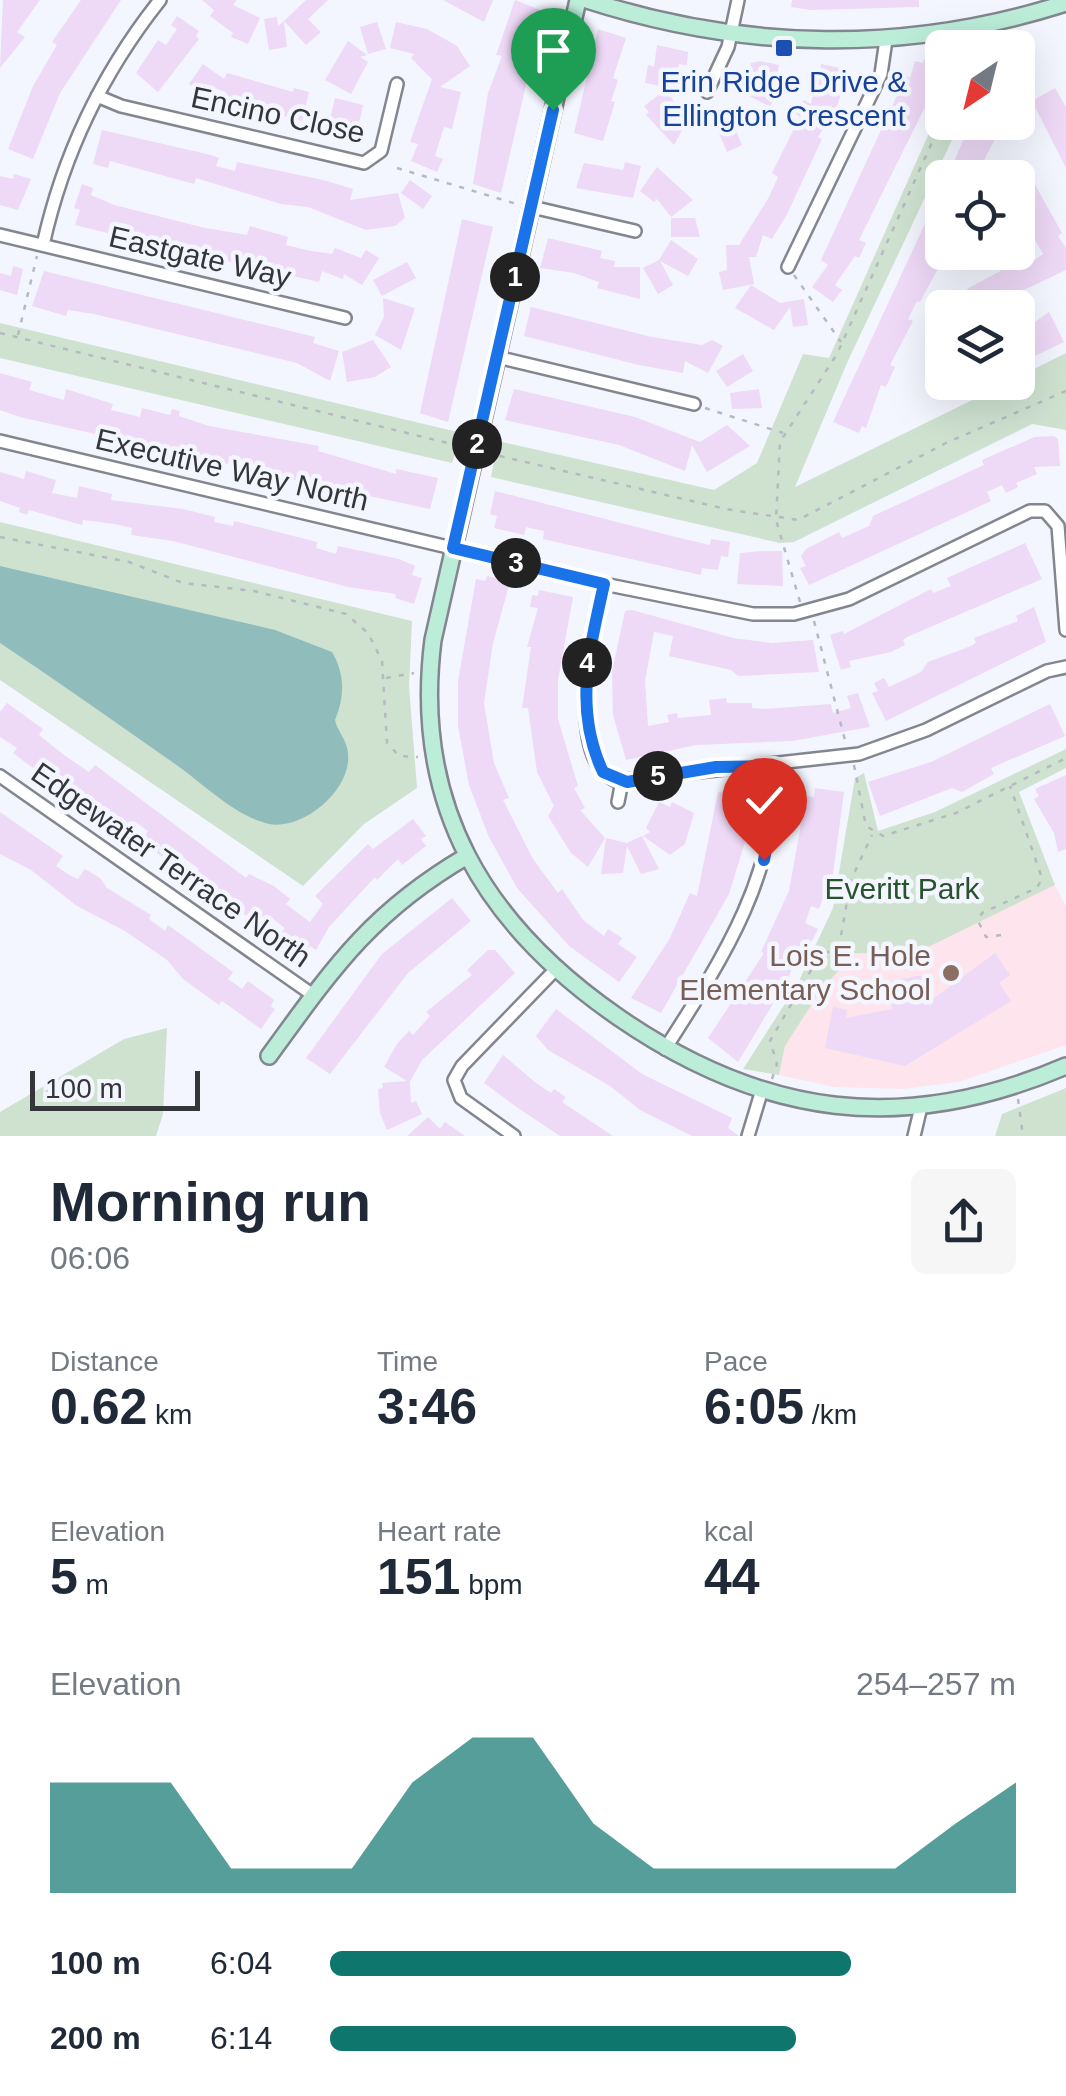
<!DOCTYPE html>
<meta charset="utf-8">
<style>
body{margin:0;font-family:Helvetica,sans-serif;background:#f6f6f7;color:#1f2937;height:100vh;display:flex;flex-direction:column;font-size:38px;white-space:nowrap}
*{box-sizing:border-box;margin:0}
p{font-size:32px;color:#747a83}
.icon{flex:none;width:55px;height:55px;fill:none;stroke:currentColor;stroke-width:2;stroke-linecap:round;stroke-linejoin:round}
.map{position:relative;height:1136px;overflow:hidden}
.details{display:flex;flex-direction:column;background:#fff;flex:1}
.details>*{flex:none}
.needle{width:65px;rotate:215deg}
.controls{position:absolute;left:925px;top:30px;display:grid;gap:20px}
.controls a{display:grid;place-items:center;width:110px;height:110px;border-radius:15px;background:#fff;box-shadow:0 10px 40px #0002;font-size:50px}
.scale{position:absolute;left:30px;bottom:25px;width:170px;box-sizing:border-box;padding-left:10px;border:5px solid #35363a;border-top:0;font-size:28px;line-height:35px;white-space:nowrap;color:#35363a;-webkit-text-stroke:8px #f3f6fe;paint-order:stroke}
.pin{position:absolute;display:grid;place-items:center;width:85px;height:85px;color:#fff;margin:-102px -42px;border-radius:50% 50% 50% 0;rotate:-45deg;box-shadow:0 0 10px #0007}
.pin .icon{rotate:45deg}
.km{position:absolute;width:50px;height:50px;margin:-25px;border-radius:50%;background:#222;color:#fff;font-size:28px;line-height:50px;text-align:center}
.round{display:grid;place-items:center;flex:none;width:105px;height:105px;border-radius:15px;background:#f6f6f7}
.overview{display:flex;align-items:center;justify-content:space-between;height:170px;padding:0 50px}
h1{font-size:55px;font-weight:700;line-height:75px}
.stats{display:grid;grid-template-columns:repeat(3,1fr);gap:15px;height:170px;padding:10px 50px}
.stats div{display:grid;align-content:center}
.stats b{font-size:50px;font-weight:700}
.stats small{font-size:28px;font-weight:400}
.stats p{font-size:28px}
.chart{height:280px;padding:20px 50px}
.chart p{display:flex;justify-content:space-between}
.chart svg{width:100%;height:180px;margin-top:10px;fill:#0f766e;opacity:.7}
ul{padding:0 50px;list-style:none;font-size:32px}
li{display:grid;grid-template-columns:160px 120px 1fr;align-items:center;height:75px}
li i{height:25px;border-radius:12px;background:#0f766e}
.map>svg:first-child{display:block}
</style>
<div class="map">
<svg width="1066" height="1136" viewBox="0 0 1066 1136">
<rect width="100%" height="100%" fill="#f3f6fe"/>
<path fill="#fee4ed" d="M1055,885L1066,907V1045L959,1082L902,1089L834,1087L779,1075L785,1046L819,993L854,953L914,954Z"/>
<path fill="#cfe2d0" d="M942,104V122L960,123L847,363L795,487L1007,383L1018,382V377L1066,353V430L1032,424L794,542L780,543L491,477L498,441L714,490L757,463L803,354L829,358Z
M0,323L462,433L452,463L0,358Z
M0,522L412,621L409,686L417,788L364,824L303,886L0,680Z
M1066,749V768L1019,792L1055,885L914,954L854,953L819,993L785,1046L779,1075L743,1069L797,985L833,908L855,778L864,773L878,831L935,812Z
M167,1028L163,1114L156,1136H0V1112L124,1039Z
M1066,1088V1136H995L1002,1114Z"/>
<path fill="#91bcbc" d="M0,566L275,630L332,652C345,674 345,697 335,720C337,730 345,738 347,748C357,786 304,831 269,824C237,817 204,785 178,766C119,725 60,683 0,643Z"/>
<path fill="#eed9f6" d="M3,0H40L17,32L25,37L0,68Z
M81,0H121L60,93L33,159L8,149L33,86L57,45L52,42Z
M202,0H237L233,5L260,18L248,44L231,37L233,33L210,16L214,10Z
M306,0H328L308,19L321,32L306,45L284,21Z
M443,0H493L484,22Z
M515,0L543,11L501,193L473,184L488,93L502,56L496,55Z
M792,0H919V7L810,10L791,7Z
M177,16L199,31L196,36L199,39L158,92L136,73L158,40L166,45L177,29L171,25Z
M277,17L278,26L284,21L287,47L269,50L264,19Z
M377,22L386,49L368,54L360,27Z
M396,22L427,29L457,46L470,66L440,87L461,92L452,129L444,127L435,156L443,159L437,172L411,161L418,144L410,142L432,79L411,58L414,54L390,48Z
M598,29L626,38L613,78L618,80L611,101L615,102L603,141L574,133Z
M348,41L367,55L360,57L368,62L351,94L325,80Z
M657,45L688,52L687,65L679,64L675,83L661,81L666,87L645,83L648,65L654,67Z
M924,59L942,64L939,79L859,240L866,243L859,258L855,256L835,285L842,290L833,302L812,287L828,265L821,260L906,76L910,78L915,61L923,63Z
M760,61L779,65L771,107L741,92L751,63Z
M203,64L224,79L227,73L293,92L294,88L309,92L302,121L223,101L226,92L211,87L209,90L201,85L198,90L189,84Z
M821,64L849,70L836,109L818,137L822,139L787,214L772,239L763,235L756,257H749L754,284L723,290L719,272L727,270L726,245H739L769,197L778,177L772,173L800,117L795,113L804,100L811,104L815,84L819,85Z
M1055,88L1066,107V168L1032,101Z
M667,89L676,106L690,116L674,145L646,115L649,112L644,106Z
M335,98L363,105L357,133L346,130L344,136L327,132Z
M730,117L742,145L727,152L715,124Z
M971,122H1004L984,160L990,162L983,178H947Z
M102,130L211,155L219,158L216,166L235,171L237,162L323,180L353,189L350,200L398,193L405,218L395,226L366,230L308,207L281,204L196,178L194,184L110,161L108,168L93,164Z
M625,162L641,166L633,198L576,188L584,163L623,170Z
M657,167L693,200L671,217L657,199L654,202L640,191Z
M14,174L31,179L18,210L0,205V176L13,179Z
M1029,174L1062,233L1058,236L1066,248V270L986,308H976L967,289L1024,258L1027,265L1043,254L1018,210V181Z
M410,180L432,196L423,209L401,193Z
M82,184L93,188L91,195L114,205L205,228L247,235L250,226L288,237L286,245L311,251L332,254L335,248L361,258L366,250L379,258L362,285L344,274L343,279L322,271L319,282L135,240L75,225L80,210L74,208Z
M942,187V252H947L920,302L917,301L908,319L913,321L890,365L895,367L886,387L881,385L866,428L862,426L859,433L833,422Z
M671,218H695L700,237H671Z
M462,219L493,227L448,422L420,413Z
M548,238L602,251L600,258L615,261L614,267H640V299L597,288L599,282L574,273L540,268Z
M671,240L698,259L688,276L660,261L673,285L658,294L643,268L659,260Z
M407,262L416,278L382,296L373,280Z
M13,266L23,269L17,295L0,290V273L11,276Z
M44,271L315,337L313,343L339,351L330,381L297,363L94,314L68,310L66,316L32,306Z
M751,285L780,303L804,299L808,325L793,327L790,307L774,330L735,308Z
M383,298L415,308L401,350L375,335L384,317Z
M531,307L652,337L702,345L712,340L723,346L708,373L685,361L683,373L639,365L524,336Z
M1049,312L1064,342L1018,364V334Z
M373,340L391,367L375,377L347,382L342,352Z
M743,354L753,371L727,387L716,371Z
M942,367V382H976L945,398L932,373Z
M0,373L32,382L29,390L64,400L66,389L113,404L111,410L140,417L142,408L170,415L172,409L180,411L179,416L209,426L319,446L318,451L396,474V469L438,478L430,509L262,473L245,467L247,460L229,456L228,464L176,447L175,452L20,417L0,410Z
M514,389L635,417L700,442L727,425L750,446L707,472L692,445L685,471L619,445L505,420Z
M759,389L762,408L732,409L730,393Z
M1054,436L1058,439L1060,466L1034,467L1037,474L1016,483L1018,487L1006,493L1002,485L987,492L991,501L809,585L800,568L806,566L801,556L806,549L839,532L842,538L869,526L873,516L984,465L982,460L991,456L1035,437Z
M26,471L56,480L52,493L77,498L79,486L112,494L111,500L183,509L215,517L214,522L233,526L234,521L317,542L316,548L336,554L338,546L399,559L415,566L412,575L422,578L414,604L395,598L396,594L348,587L173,541L131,535L132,528L115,524L83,520L82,525L29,510L27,515L19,512L20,508L0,501V472L24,479Z
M495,491L684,539L710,545L711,539L730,542L728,557L721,556L718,570L702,568L701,575L543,539L544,531L526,527L524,535L494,528L497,516L490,514Z
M1025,543L1042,579L907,637L903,640L905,645L891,652L849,661L851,667L841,670L830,635L843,631L844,634L931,589L933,593L951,586L947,578Z
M763,551H782L783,586L737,584L740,553Z
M487,576L510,582L493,643L484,703L494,763L509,798L503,800L533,859L558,893L562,889L583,920L604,936L608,929L622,938L618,944L637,957L619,982L569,946L517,888L488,835L469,785L458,726V681L476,579L485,581Z
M539,590L573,597L558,680V719L578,786L574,788L585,808L580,810L605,838L588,867L571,853L548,816L554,806L537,772L528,708H522L531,647H527L538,608L530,607L532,595L538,596Z
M1034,607L1046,642L886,721L872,693L878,691L874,683L884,678L889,687L921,672L928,662L971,646L976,643L974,638L1018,621L1016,616Z
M632,610L733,638L772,643L813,640L819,672L738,676L731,670L669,656L673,636L654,632L645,681L648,726L669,722L667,715L677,713L678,718L711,715L709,700L726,698L727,703H752V708L765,709L831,704L833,713L851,708L847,696L858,693L870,727L792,741L696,745L626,760L613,715L612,672L625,611Z
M7,703L43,729L39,735L64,755L89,772L95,765L246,878L249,874L274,886L290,899L286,904L310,922L323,904L315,896L368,844L373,849L413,819L426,836L421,839L426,846L402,865L398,859L377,880L375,877L329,927L316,950L310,946L303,957L278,937L285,928L269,916L261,926L235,908L239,902L222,890L217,897L192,879L199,869L184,858L178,856L173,864L141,842L148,831L134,821L126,832L57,786L63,778L46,766L41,774L13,753L17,748L0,737V712Z
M1050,704L1065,736L991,768L994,774L962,792L952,788L880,816L868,782L931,762Z
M1066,775V849L1058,852L1054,833L1034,799L1039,796L1035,789Z
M815,788L844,792L831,888L827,887L819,909L811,906L805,923L818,929L813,939L808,947L801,944L789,977L738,1062L708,1038L764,953L761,952L789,891L806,796L814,797Z
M718,792L743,795L742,800L752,801L745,842L729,894L661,1013L631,998L670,938L690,893L697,896Z
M659,802L670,807L672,802L694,813L685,844L670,855L643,836L650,832L646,828Z
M0,812L63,856L56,866L71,876L78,879L85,869L100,878L107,888L151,915L149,919L165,931L168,925L233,972L228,979L242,989L248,981L274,1000L271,1006L275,1009L261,1029L222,1001L219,1005L183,979L167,960L125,931L77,906L31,870L0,854Z
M642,836L659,869L641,874L627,846L623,873L601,874L606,838L627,843Z
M452,898L471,921L408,973L330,1074L306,1058L382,954Z
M488,950H495L515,973L422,1060L410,1082L411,1103L416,1101L422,1114L387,1130L380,1113L378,1089L383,1088L382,1083L407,1081L384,1067L397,1044L409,1031L413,1035L430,1016L426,1012L472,975L467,970Z
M995,953L1010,975L999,983L1011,1001L905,1066L825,1048L833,1007L847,1010L846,1018L892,1009L887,982L917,976H924L929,1002Z
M556,1009L642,1074L732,1118L728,1128L739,1136H692L640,1110L610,1086L548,1050L536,1036Z
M503,1055L536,1083L551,1093L554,1089L566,1097L562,1102L613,1136H560L518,1108L484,1083Z
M428,1117L440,1129L445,1122L465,1136H407Z"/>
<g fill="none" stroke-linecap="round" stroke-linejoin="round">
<defs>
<path id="street" d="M707,92L728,47L738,0
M97,96L121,106L364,163L381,151L397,84
M532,207L635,231
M0,235L345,318
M43,245C63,155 102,73 160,0
M788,267L881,74L886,40
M497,357L694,404
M0,441L604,584L753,614H794L849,599L1030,511H1045L1058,526L1066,630
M604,584C595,626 562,760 617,781L859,754L926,730L1047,671L1066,667
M0,776L313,995
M618,802L622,781
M665,1049C722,960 778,875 775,765
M514,1136L461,1098L454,1080L462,1066L555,970
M748,1136L761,1093
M914,1136L920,1111"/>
<path id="secondary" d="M578,0L433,640C412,806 485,925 618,1017C763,1117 903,1136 1066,1066
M587,0C745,51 907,54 1066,3
M269,1056C333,968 371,912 467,856"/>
</defs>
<use href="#street" stroke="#83868f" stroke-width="16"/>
<use href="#secondary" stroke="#83868f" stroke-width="20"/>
<path stroke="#b7b9c0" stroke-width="2.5" stroke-dasharray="5 8" stroke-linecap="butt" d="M978,48V41
M397,168L520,205
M794,275L841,342
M0,333L464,447
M18,335L37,256
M705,408L783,433
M487,453L726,509L798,520L946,443L1066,391
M0,537L129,562L183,583L254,591L346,614L368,633L382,661L387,743L399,756L418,757
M800,602L776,520L780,442L837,354L942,120
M814,621L846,744
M386,678L414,673
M854,765L866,826L883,836L956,813L1066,758
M1001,935L986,937L978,921L982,913L1037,888L1042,878L1010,786
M772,1079L777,1064L770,1041L814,965L840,941L851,880L872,835
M1018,1099L1023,1136"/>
<use href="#street" stroke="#fff" stroke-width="11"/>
<use href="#secondary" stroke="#bbedd9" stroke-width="15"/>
</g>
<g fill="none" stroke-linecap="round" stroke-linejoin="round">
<defs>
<path id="route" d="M553,110L453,548L604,584C590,648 573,709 603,772L627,782L716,767L775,766L774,806L764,860"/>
</defs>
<use href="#route" stroke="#fff" stroke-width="20"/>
<use href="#route" stroke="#1a73e8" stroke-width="12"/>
</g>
<rect fill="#1a4fb4" stroke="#f3f6fe" stroke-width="4" x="774" y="38" width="20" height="20" rx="5"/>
<circle fill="#8d6e63" stroke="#f3f6fe" stroke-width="4" cx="951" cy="973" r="10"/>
<g text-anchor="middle" stroke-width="9" stroke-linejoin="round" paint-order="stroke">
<g font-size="30" fill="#164399" stroke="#f3f6fe">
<text x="784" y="92">Erin Ridge Drive &amp;<tspan x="784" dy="34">Ellington Crescent</tspan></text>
</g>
<g font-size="30" fill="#35363a" stroke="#f3f6fe">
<text transform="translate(278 115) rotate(12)" y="10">Encino Close</text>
<text transform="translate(200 257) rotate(13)" y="10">Eastgate Way</text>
<text transform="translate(232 470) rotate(13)" y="10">Executive Way North</text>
<text transform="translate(171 865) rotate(35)" y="10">Edgewater Terrace North</text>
</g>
<g font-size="30" fill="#29522e" stroke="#f3f6fe">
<text x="902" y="899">Everitt Park</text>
</g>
<g font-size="30" fill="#785e54" stroke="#f3f6fe" text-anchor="end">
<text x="931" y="966">Lois E. Hole<tspan x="931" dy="34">Elementary School</tspan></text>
</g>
</g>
</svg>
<div class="controls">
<a><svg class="needle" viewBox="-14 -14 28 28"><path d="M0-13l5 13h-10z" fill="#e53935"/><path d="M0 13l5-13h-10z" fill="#747a83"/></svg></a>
<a><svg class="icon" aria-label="locate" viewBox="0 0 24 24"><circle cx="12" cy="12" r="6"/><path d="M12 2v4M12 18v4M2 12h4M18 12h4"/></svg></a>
<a><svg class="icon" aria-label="layers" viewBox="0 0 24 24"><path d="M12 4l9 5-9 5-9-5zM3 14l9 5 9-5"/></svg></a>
</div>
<div class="scale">100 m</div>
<div class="pin" style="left:553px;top:110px;background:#1e9e55"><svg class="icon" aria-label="arrive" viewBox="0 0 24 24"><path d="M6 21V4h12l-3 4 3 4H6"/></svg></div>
<div class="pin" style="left:764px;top:860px;background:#d93025"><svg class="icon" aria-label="check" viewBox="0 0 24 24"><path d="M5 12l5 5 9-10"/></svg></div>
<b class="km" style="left:515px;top:277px">1</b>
<b class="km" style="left:477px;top:444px">2</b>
<b class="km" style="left:516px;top:563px">3</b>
<b class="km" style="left:587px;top:663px">4</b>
<b class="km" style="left:658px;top:776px">5</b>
</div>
<section class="details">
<div class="overview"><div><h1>Morning run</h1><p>06:06</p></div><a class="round"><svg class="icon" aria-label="share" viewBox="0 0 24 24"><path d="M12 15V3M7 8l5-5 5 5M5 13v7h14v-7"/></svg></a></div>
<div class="stats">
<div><p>Distance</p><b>0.62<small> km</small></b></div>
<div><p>Time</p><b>3:46</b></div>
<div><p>Pace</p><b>6:05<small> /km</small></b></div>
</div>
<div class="stats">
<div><p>Elevation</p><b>5<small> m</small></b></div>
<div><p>Heart rate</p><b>151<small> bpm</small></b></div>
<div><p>kcal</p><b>44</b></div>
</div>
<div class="chart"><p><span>Elevation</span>254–257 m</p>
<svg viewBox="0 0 160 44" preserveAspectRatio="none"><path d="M0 44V17L10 17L20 17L30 38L40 38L50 38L60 17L70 6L80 6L90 27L100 38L110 38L120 38L130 38L140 38L150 27L160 17V44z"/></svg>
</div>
<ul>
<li><b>100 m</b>6:04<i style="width:76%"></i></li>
<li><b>200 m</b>6:14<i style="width:68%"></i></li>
</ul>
</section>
